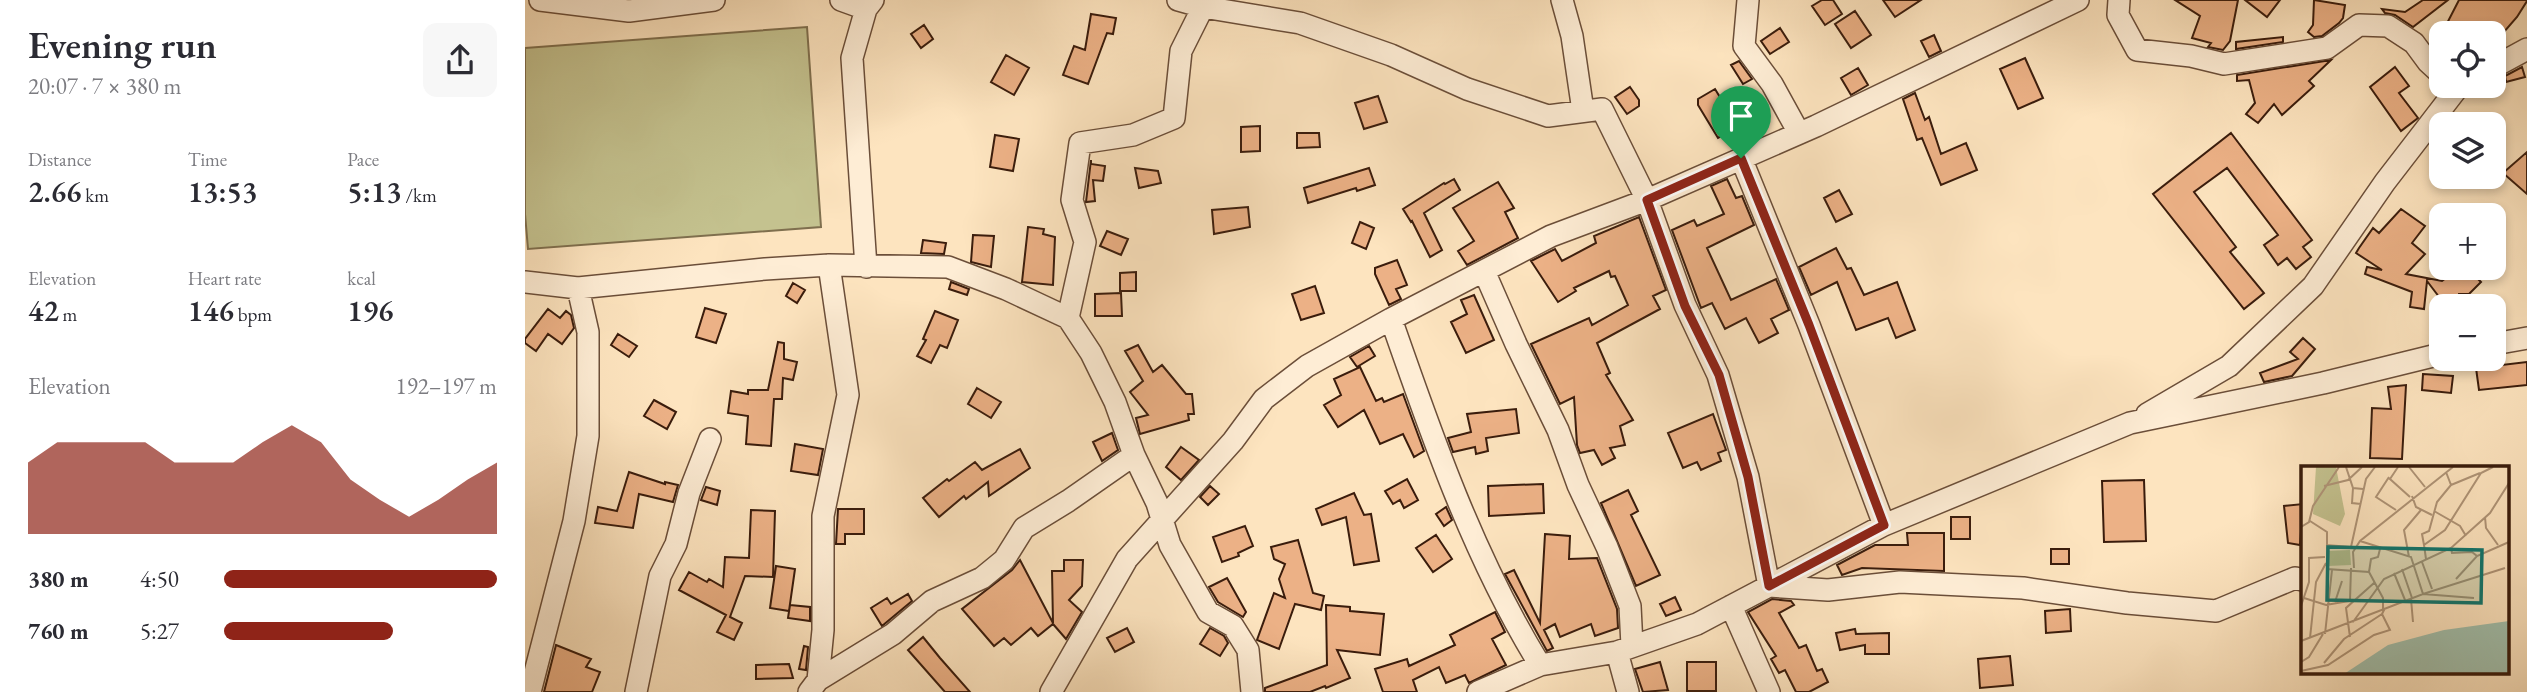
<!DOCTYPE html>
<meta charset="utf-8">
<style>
body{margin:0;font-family:"EB Garamond",serif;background:#f7f7f7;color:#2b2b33;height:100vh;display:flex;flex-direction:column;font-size:26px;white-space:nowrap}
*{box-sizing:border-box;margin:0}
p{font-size:23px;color:#7c7c81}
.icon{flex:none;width:38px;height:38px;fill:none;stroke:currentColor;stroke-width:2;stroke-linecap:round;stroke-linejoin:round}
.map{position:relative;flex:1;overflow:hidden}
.sheet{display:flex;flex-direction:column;background:#fff;width:525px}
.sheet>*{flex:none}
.buttons{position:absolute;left:1904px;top:21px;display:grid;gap:14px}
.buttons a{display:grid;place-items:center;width:77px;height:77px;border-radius:14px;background:#fff;box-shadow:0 4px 10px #0003;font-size:35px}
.pin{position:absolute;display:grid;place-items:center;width:60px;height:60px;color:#fff;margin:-72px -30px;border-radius:50% 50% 50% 0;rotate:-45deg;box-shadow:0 0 7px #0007}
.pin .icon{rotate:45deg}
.round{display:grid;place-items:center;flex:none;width:74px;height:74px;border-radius:14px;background:#f7f7f7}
.summary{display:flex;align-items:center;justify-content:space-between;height:119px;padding:0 28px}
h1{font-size:38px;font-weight:600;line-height:52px}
.metrics{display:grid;grid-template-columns:repeat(3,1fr);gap:10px;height:119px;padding:7px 28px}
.metrics div{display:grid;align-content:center}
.metrics b{font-size:30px;font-weight:600}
.metrics small{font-size:19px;font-weight:400}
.metrics p{font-size:19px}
.chart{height:196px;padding:14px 28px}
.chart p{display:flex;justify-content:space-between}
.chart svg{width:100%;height:126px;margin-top:7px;fill:#8f2418;opacity:.7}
ul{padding:0 28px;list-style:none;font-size:23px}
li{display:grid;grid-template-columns:112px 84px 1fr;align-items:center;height:52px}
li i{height:18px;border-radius:9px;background:#8f2418}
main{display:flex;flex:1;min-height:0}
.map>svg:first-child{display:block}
</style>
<main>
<section class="sheet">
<div class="summary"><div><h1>Evening run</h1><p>20:07 · 7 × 380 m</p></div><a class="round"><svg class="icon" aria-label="share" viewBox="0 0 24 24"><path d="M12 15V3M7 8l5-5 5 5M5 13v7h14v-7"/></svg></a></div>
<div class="metrics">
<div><p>Distance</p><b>2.66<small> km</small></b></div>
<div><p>Time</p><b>13:53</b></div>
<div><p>Pace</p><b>5:13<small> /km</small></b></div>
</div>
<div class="metrics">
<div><p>Elevation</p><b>42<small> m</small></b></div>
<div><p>Heart rate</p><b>146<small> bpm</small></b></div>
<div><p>kcal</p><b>196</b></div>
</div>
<div class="chart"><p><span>Elevation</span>192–197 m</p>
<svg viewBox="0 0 160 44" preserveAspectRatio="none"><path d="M0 44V19L10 12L20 12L30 12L40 12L50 19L60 19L70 19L80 12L90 6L100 12L110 25L120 32L130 38L140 32L150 25L160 19V44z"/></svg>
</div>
<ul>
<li><b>380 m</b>4:50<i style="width:100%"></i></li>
<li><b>760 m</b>5:27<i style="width:62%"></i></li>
</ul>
</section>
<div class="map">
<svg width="2002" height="692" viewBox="0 0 2002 692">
<rect width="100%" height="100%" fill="#fde4bf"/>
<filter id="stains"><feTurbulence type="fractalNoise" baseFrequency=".00286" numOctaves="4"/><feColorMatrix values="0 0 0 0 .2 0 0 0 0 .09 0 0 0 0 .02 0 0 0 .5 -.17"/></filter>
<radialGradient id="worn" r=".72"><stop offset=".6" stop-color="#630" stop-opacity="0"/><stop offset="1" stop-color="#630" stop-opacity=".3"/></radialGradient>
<path fill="#c4c28f" stroke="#7f6f4e" stroke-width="2" d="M282,27L296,227L3,249L0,214V48Z"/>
<path fill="#ecb186" stroke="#3a1c0c" stroke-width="2" d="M1297,0H1308L1317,14L1300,25L1287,6Z
M1358,0H1396L1370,17Z
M1650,0H1713L1705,41L1698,50L1683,47L1686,43L1667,38L1675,16Z
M1720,0H1755L1742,17Z
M1789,0L1820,5L1818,18L1814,23L1797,36L1789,37L1783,32L1788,25Z
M1898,0H1923L1888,27L1870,15L1860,13L1857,9L1880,12Z
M1934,0H2002V1L1992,17L1972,40L1969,37V33H1917Z
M1330,11L1346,35L1326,48L1310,24Z
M566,14L591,18L588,34L582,33L563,84L538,75L549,46L560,50Z
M399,25L408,39L396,48L386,34Z
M1255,28L1264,42L1245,54L1236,41Z
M1409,35L1416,51L1404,57L1396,41Z
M1758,37V42L1711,49V42Z
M481,55L504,68L489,95L466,82Z
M1500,58L1518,98L1493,109L1475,69Z
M1806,60L1784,81L1789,86L1757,115L1749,104L1733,123L1721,114L1730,103L1724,80L1712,81V75Z
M1214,61L1227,79L1218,84L1206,65Z
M1870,67L1884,86L1874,93L1893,118L1876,131L1845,87Z
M1997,67L2000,77L1981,82L1980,76Z
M1333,68L1343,85L1326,95L1316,78Z
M1105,87L1114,100V106L1102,114L1090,97Z
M1190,89L1213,127L1193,138L1173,105V99Z
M1390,93L1400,120L1404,117L1416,154L1441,143L1452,170L1416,185L1397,138L1392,140L1378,99Z
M853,96L862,122L839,129L830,103Z
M735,126V151L716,152V127Z
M772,133H794L795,147L772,148Z
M1706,133L1787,240L1778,247L1786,257L1771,269L1762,258L1753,265L1739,245L1753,235L1702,168L1669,192L1711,247L1705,252L1739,293L1719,309L1628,194Z
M470,135L494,139L488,171L465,167Z
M2002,152V194L1978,173Z
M566,160V164L580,166L578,181L568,180L570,201L561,202Z
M610,168L633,171L636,183L614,188Z
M844,168L850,185L832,191L831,188L783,203L779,188Z
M929,179L935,190L899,213L917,250L905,257L887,221L886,222L878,209L919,183L920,184Z
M1202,179L1211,198L1217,196L1229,225L1182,248L1206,300L1251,279L1264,310L1246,319L1253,333L1234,343L1221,318L1200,329L1187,303L1176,308L1147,230L1169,220L1172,226L1199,214L1186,186Z
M973,182L989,208L980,212L993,238L942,265L933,251L949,241L928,208Z
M1314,190L1327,214L1311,222L1299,198Z
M723,207L725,227L689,234L687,210Z
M1876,209L1900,226L1887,243L1900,254L1881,274L1917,281L1934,268H1962L1952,278L1956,282L1944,294H1934L1933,306H1921L1902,281L1899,309L1885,307L1887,292L1840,274L1842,267L1857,270L1831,253L1834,248L1848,228L1854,233Z
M1114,217L1141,290L1128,296L1135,309L1072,343L1085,373L1081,375L1108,420L1095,426L1100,445L1085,448L1090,458L1077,465L1069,450L1055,453L1052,445L1049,397L1035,404L1006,344L1064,318L1067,325L1103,305L1090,276L1086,277L1084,271L1049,288L1051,291L1033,302L1006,261L1030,249L1037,261L1071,243L1069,236Z
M835,222L849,228L841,249L827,243Z
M503,227L519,229L518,234L530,237L528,285L497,282Z
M582,231L603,239L596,255L575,246Z
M448,235L469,236L466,267L446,262Z
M398,240L421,243L419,254L396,253Z
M1311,248L1322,269L1326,268L1339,295L1372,282L1390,330L1371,338L1363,318L1331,330L1312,282L1286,295L1274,267Z
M872,260L882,285L871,289L876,299L864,305L850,274V268Z
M611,272V291H595V273Z
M426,282L444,289L442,295L424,289Z
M268,283L280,290L272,303L261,296Z
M790,286L799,313L776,320L767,294Z
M596,293L597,316H570V294Z
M949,295L969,340L941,353L926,322L942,314L936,300Z
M180,308L201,314L191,343L171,337Z
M23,309L35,318L41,311L46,315L49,328L37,344L23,334L11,351L0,343V339Z
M410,311L433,320L422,348L415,345L406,363L392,356L401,340L398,339Z
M93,334L112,346L104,357L86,345Z
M1778,338L1790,349L1767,376L1739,382L1735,373L1773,359L1765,352Z
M253,342L259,343V359L272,362L268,380L258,378L257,399H249L246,446L221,444L223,416L203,413L206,391L223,394V390H243Z
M613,345L628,372L637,365L661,394H667L669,414H663L664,420L615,434L611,418L623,415L605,392L618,381L600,351Z
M844,346L850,356L832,367L825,357Z
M2002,362V385L1954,390L1951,368Z
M835,367L851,401L857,398L859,402L878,394L899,451L889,457L878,434L855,444L839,410L813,427L799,405L816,395L809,379Z
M1898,374L1928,376L1926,393L1897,390Z
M1881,385L1877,459L1845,458L1847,408L1866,409L1863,387Z
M452,388L476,402L466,418L443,404Z
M129,400L151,412L142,429L119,416Z
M991,409L994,433L961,438L963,451L951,454L950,447L928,452L923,438L946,432L942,414Z
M1188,414L1201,450L1193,453L1196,461L1176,470L1172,462L1158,468L1143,433Z
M587,433L593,450L577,461L568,442Z
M270,444L298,449L293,475L266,471Z
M656,447L674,460L656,480L641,467Z
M495,449L505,468L464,496L463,482L441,499L439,496L414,517L398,498L422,479L424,481L450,462L457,470Z
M104,472L140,484V482L153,485L148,502L114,494L108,528L70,523L73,507L92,511Z
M882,479L893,500L879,508L875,500L868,504L860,491Z
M1619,480L1621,541L1579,542L1577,481Z
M1018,484L1019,513L964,516L963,486Z
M685,486L694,494L683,505L675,497Z
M181,487L195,491L192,505L176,500Z
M1103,490L1113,511L1106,515L1135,575L1111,586L1076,503Z
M829,493L839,515L846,514L854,561L829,565L821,517L797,525L791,509Z
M1778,504L1775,545L1763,543L1759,506Z
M921,507L927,520L919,526L911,514Z
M313,509H339V534H320V544H311Z
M226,510L250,511L248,577L220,576L205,617L217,623L209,640L192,632L201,615L154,590L164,572L182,582L184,579L198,587L200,557L224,558Z
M1426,517H1445V539H1426Z
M720,526L728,546L713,553L714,556L697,562L688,537Z
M1382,533H1419V571L1337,568L1317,575L1312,565L1350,545H1383Z
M1020,534L1045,536L1044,559L1072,558L1092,609L1093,628L1070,636L1066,624L1035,637L1030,624L1019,630L1028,648L1022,651L980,574L989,570L1015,623Z
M911,535L927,559L908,572L891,548Z
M773,540L788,593L799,596L796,610L770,604L754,649L732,640L749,593L760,598L754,579L760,564L749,559L746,547Z
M1526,549H1544V564H1526Z
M495,560L528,623L527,571H539V560H558L557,586L544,600L557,612L541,639L528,624L513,636L506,628L486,645L479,638L469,646L437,609L487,570Z
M251,566L270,569L264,611L245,608Z
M702,578L721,612L718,617L693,602L684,587Z
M383,594L387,601L357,626L346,608L362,598L366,604Z
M1150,597L1156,610L1141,616L1135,604Z
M1247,599L1266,601L1269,605L1254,613L1274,648L1281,645L1292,671L1297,669L1303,682L1284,692H1271L1260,670L1254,673L1246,659L1251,656L1223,612Z
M265,605L285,607V621L263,618Z
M801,605L825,607V611L859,614L855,655L812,650L825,678L801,688L800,686L785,692H740V688L802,665Z
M1545,609L1546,631L1521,633L1520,611Z
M970,612L980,632L967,639L981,665L944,683L940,675L921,683L914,667L888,680L892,692H858L850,669L882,659L884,666L930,645L925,635Z
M602,628L609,642L590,652L582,638Z
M685,628L699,636L703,643L695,656L675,644Z
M1330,629L1331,634L1364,633V654H1340V645L1315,650L1311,633Z
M398,637L415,658L445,692H420L383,650Z
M31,645L66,659L61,667L75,672L67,692H19Z
M279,646L283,647L281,670L274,669Z
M1485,656L1488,685L1455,688L1453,659Z
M1135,662L1143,690L1118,692L1110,669Z
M1162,662H1191V691H1162Z
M264,664L268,678L231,679V665Z"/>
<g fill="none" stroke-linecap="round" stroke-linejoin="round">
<defs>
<path id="minor" d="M15,0L104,11L189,0
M316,0L341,9
M653,0L678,7L775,23L866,55L942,89L1023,116L1077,109L1122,200L1160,305L1193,375L1223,477L1244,586L1359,525L1605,423L1798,383L1916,354
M1037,0L1047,36L1058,111
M1223,0L1219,46L1247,84L1274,133
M1594,0L1593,15L1612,50L1666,56L1699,64L1802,48L1834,25L1863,26L1889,43L1903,62L1916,74
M1969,67L2002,49
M1216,158L1284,325L1359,525
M341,267L327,58L341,9L348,0
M959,271L991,344L1033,430L1053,485L1082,547L1105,606L1107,646
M0,282L53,288L240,269L304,265L423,267L481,289L543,318L566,353L590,402L609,455L632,503L645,545L683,612L708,626L723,650L727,692
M543,318L560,242L547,200L555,143L608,135L649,118L656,51L678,7
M866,319C907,437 949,558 1015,665
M1969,344L2002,338
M1622,414L1704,366L1788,286L1860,182L1934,86
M1206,606L1244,692
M1092,652L1103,692
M293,680L298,630V516L323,395L304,265
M5,692L49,521L63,436V332L53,288
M111,692L135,576L151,544L164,493L185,439
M284,692L293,680L368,634L407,601L457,578L479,560L499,528L543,501L609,455
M526,692L602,559L708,441L739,399L782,366L866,319L1026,236L1122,200L1291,126L1553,0
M953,692L1015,665L1092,652L1172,624L1244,586L1303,590L1375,582L1498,588L1602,603L1691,611L1770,578L1778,580"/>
</defs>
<use href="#minor" stroke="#6b4e39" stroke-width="24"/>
<use href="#minor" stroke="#feedd5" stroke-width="21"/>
</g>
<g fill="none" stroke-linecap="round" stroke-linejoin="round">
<defs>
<path id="route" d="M1216,158L1284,325L1359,525L1244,586L1223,477L1194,375L1160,306L1122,200Z"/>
</defs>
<use href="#route" stroke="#fff" stroke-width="14"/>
<use href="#route" stroke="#8f2418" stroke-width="9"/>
</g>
<g transform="translate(1776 466)">
<rect width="208" height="208" fill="#fde4bf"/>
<path d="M15,1H35L44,48L39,60L12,48ZM49,84L50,99L27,100L26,85Z" fill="#c4c28f"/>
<path d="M208,155V208H43L87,179L143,164Z" fill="#a1bfac"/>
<path fill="none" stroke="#af9477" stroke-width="2" d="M45,1L52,22L62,23M97,1L89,13L109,31M108,1L124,21M88,11L75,31L95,44M150,19L179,7M23,20L47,14L61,1M52,22L51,37L60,38M111,30L115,41L131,49M133,45L159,60L165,70M184,51L185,62L197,79M9,55L26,66V103L68,106L82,132V143M0,61L8,56L12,40L38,1M0,68V92M59,75L110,91L122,128L204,102M25,79L50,81M123,79L121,68L128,65L136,36L150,19L145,6M50,81L65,13L74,1M150,82L151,87L171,86L176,90M108,91L103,64L120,44M125,93L123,79L144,64L180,7L192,1M121,96L131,123M53,102L52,86L59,75L152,1M101,103L111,132M68,106L70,93L77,91L79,83M93,107L104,134M155,113L176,90L208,76M3,132L25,139L48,135M110,133L112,156M49,134L50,102M34,136L41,115M0,140L8,116V92L24,91M52,156L83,113L150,82L189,47L208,17M24,168L31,104M49,171L45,142L73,117M9,172L15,116L25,97M0,175L122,128L173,132M0,196L8,191L22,168M23,197L43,173L81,148M0,205L27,199L73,169L89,164L81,148L84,142"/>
<path fill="#0f766e" fill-opacity="0.15" stroke="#0f766e" stroke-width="3.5" d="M27,81L181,84L180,137L26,134Z"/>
<rect width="208" height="208" fill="none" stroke="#3a1c0c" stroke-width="3.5"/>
</g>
<rect width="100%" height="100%" filter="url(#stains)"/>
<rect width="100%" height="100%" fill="url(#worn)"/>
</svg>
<div class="buttons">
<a><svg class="icon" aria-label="locate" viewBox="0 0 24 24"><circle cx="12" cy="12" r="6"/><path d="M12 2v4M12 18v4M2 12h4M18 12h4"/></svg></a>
<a><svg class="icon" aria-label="layers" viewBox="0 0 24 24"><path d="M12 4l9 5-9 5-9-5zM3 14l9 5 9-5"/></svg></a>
<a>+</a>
<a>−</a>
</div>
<div class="pin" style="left:1216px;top:158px;background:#1e9e55"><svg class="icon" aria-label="arrive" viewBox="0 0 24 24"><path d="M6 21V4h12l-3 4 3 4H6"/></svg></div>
</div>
</main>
